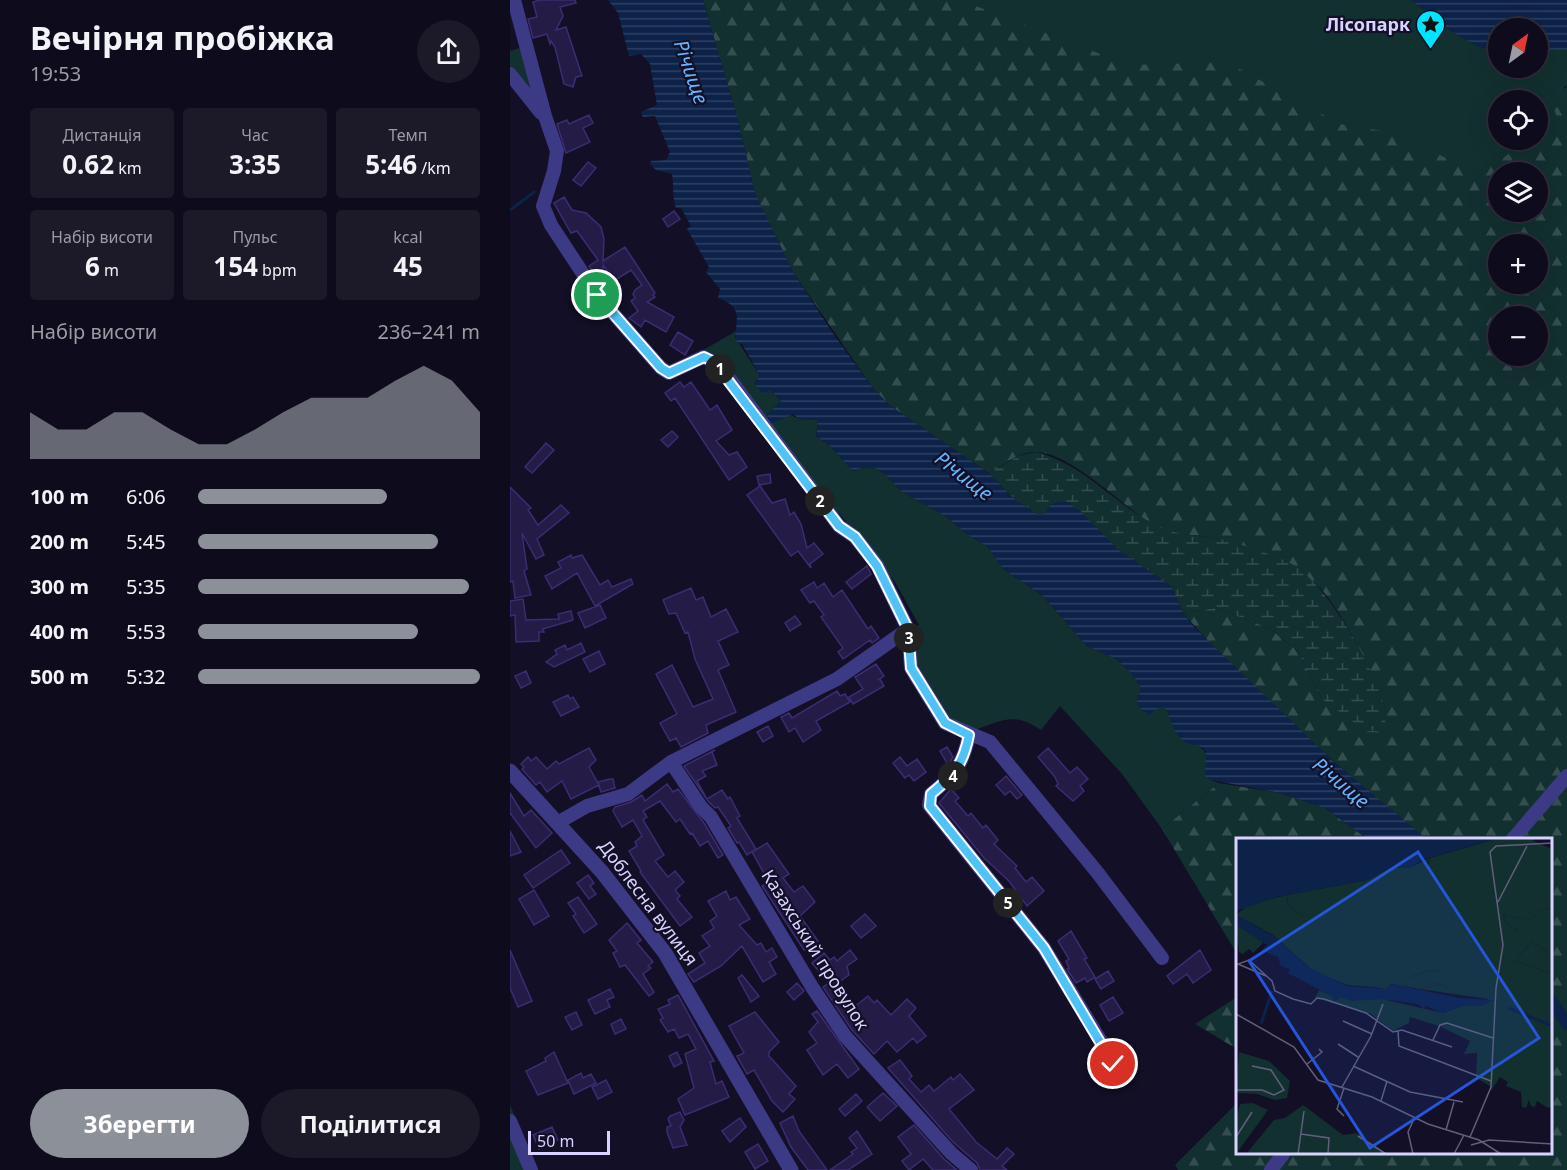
<!DOCTYPE html>
<html lang="uk">
<meta charset="utf-8">
<style>
body{margin:0;font-family:"Noto Sans",sans-serif;background:#1c1929;color:#f1f3f6;height:100vh;display:flex;flex-direction:column;font-size:22px;white-space:nowrap}
*{box-sizing:border-box;margin:0}
p{font-size:20px;color:#9b9ba3}
.icon{flex:none;width:33px;height:33px;fill:none;stroke:currentColor;stroke-width:2;stroke-linecap:round;stroke-linejoin:round}
.map{position:relative;flex:1;overflow:hidden}
.drawer{display:flex;flex-direction:column;background:#0e0b1c;width:510px}
.drawer>*{flex:none}
.needle{width:39px;rotate:33deg}
.buttons{position:absolute;left:978px;top:18px;display:grid;gap:12px}
.buttons a{display:grid;place-items:center;width:60px;height:60px;border-radius:50%;background:#0e0b1c;box-shadow:0 6px 24px #0002,0 0 0 2px #2e2b3b;font-size:30px}
.scale{position:absolute;left:18px;bottom:15px;width:82px;box-sizing:border-box;padding-left:6px;border:3px solid #d9d4ff;border-top:0;font-size:16px;line-height:21px;white-space:nowrap;color:#d9d4ff;-webkit-text-stroke:4px #130f26;paint-order:stroke}
.pin{position:absolute;display:grid;place-items:center;width:51px;height:51px;color:#fff;margin:-26px;border:3px solid #fff;border-radius:50%;box-shadow:0 2px 6px #0007}
.km{position:absolute;width:30px;height:30px;margin:-15px;border-radius:50%;background:#222;color:#fff;font-size:16px;line-height:30px;text-align:center}
.round{display:grid;place-items:center;flex:none;width:63px;height:63px;border-radius:32px;background:#1c1929}
.headline{display:flex;align-items:center;justify-content:space-between;height:102px;padding:0 30px}
h1{font-size:33px;font-weight:700;line-height:45px}
.metrics{display:grid;grid-template-columns:repeat(3,1fr);gap:9px;height:102px;padding:6px 30px}
.metrics div{display:grid;align-content:center;border-radius:6px;background:#1c1929;text-align:center}
.metrics b{font-size:26px;font-weight:700}
.metrics small{font-size:16px;font-weight:400}
.metrics p{font-size:16px}
.chart{height:168px;padding:12px 30px}
.chart p{display:flex;justify-content:space-between}
.chart svg{width:100%;height:108px;margin-top:6px;fill:#8c9099;opacity:.7}
.cta{display:flex;gap:12px;margin-top:auto;padding:12px 30px}
.cta a{flex:1;height:69px;border-radius:36px;background:#8c9099;color:#fff;font-size:24px;font-weight:700;line-height:69px;text-align:center}
.cta a+a{background:#1c1929;color:#f1f3f6}
ul{padding:0 30px;list-style:none;font-size:20px}
li{display:grid;grid-template-columns:96px 72px 1fr;align-items:center;height:45px}
li i{height:15px;border-radius:8px;background:#8c9099}
main{display:flex;flex:1;min-height:0}
.map>svg:first-child{display:block}
</style>
<main>
<section class="drawer">
<div class="headline"><div><h1>Вечірня пробіжка</h1><p>19:53</p></div><a class="round"><svg class="icon" aria-label="share" viewBox="0 0 24 24"><path d="M12 15V3M7 8l5-5 5 5M5 13v7h14v-7"/></svg></a></div>
<div class="metrics">
<div><p>Дистанція</p><b>0.62<small> km</small></b></div>
<div><p>Час</p><b>3:35</b></div>
<div><p>Темп</p><b>5:46<small> /km</small></b></div>
</div>
<div class="metrics">
<div><p>Набір висоти</p><b>6<small> m</small></b></div>
<div><p>Пульс</p><b>154<small> bpm</small></b></div>
<div><p>kcal</p><b>45</b></div>
</div>
<div class="chart"><p><span>Набір висоти</span>236–241 m</p>
<svg viewBox="0 0 160 44" preserveAspectRatio="none"><path d="M0 44V25L10 32L20 32L30 25L40 25L50 32L60 38L70 38L80 32L90 25L100 19L110 19L120 19L130 12L140 6L150 12L160 25V44z"/></svg>
</div>
<ul>
<li><b>100 m</b>6:06<i style="width:67%"></i></li>
<li><b>200 m</b>5:45<i style="width:85%"></i></li>
<li><b>300 m</b>5:35<i style="width:96%"></i></li>
<li><b>400 m</b>5:53<i style="width:78%"></i></li>
<li><b>500 m</b>5:32<i style="width:100%"></i></li>
</ul>
<div class="cta"><a>Зберегти</a><a>Поділитися</a></div>
</section>
<div class="map">
<svg width="1057" height="1170" viewBox="0 0 1057 1170">
<defs>
<pattern id="forest-firs" width="22" height="20" patternUnits="userSpaceOnUse" patternTransform="scale(1.5)"><rect width="22" height="20" fill="#12302f"/><path d="M5 1l3.5 6h-7zM16 11l3.5 6h-7z" fill="#344d4e"/></pattern>
<pattern id="wetland-marsh" width="20" height="14" patternUnits="userSpaceOnUse" patternTransform="scale(1.5)"><rect width="20" height="14" fill="#12302f"/><path d="M1 5h8M5 5V1M11 12h8M15 12V8" fill="none" stroke="#344d4e"/></pattern>
<pattern id="water-rules" width="6" height="5" patternUnits="userSpaceOnUse" patternTransform="scale(1.5)"><rect width="6" height="5" fill="#0c2248"/><path d="M0 2.5h6" fill="none" stroke="#2f4163"/></pattern>
</defs>
<rect width="100%" height="100%" fill="#130f26"/>
<path fill="#12302f" fill-rule="evenodd" d="M374,0H901C928,21 954,45 988,52V68H1028V50H1057V85L1054,87L1057,117V597ZM988,100H1028V140H988ZM988,172H1028V212H988ZM988,244H1028V284H988ZM988,316H1028V356H988Z
M10,48L22,86L20,89L0,70V51Z
M228,330L225,337L250,376L244,383L261,390L271,401L257,415L262,423L279,414L289,419L308,420L306,436L320,446L343,471L354,467L365,468L375,474L391,491L435,516L458,535L478,547L493,569L533,596L577,646L606,659L622,674L631,688L627,701L634,712L654,705L676,742C701,748 698,757 701,780L709,783L652,829L612,774L550,706L531,730C505,711 490,721 462,731L438,720L406,669L401,630L409,625L385,582L329,513L319,522L236,408L188,353Z
M0,1105L28,1170H0Z"/>
<path fill="url(#forest-firs)" fill-rule="evenodd" d="M193,0H450L619,65L717,62L830,124L885,133L948,164L989,161L1017,140H1028V132L1047,117L1043,107L1057,85V1170H668L665,1165L727,1103V1154H1040V840H918L891,820L804,744L699,642L673,613L706,608L759,628L788,651L812,699L875,733C874,722 876,710 873,701C863,672 830,607 808,586C799,579 727,544 714,540C691,533 665,538 643,525C614,507 558,450 524,452C507,453 493,465 479,473L379,405L362,387L283,272L245,194L228,120ZM988,172H1028V212H988ZM988,244H1028V284H988ZM988,316H1028V356H988Z
M709,783L770,793L815,808L859,840H727V954L652,829Z
M727,997V1049L685,1024Z"/>
<path fill="url(#wetland-marsh)" d="M525,452C573,463 603,503 645,525C667,537 692,534 715,540C736,546 761,554 780,563C816,582 861,662 873,701C876,710 875,723 875,733L857,732L812,699L788,651L759,628L706,608L673,613L661,586L610,551L561,504L557,502L539,508L536,513L527,514L502,497L479,473L508,456Z"/>
<path fill="url(#water-rules)" d="M98,0H193L228,120L245,193L283,272L322,332L362,387L379,405L479,473L502,497L527,514L535,513L542,504L548,502H557L569,510L610,551L661,586L673,613L685,628L824,762L918,840H859L815,808L770,793L701,780L695,776L696,751C690,744 683,746 675,742C661,732 662,718 654,706L645,710L640,716L629,707L627,701L631,688L622,674L606,659L577,646L533,596L493,569L478,547L458,535L435,516L391,491L375,474L365,468L354,467L343,471L320,446L306,436L308,420L289,419L283,414L262,423L258,421L257,415L271,401L261,390L253,394L244,383L250,376L232,344L227,343C221,325 239,309 208,298L210,289L196,272L199,267L177,229L181,226L171,208H166C162,198 164,185 162,174L146,170L140,164L141,161L156,160L160,152L145,116L133,117L131,112L147,105L140,64L131,54L119,56L108,13Z
M901,0H1057V50H1028V28H988V52C954,45 928,21 901,0Z"/>
<g fill="none" stroke-linecap="round" stroke-linejoin="round">
<path stroke="#0c2248" stroke-width="3" d="M0,210L24,192"/>
<path stroke="#0c2248" stroke-width="12" d="M1040,999L1057,1024"/>
</g>
<path fill="#241b47" stroke="#3b2d73" stroke-width="1.5" d="M30,0H65L66,3L50,7L53,16L46,30L56,27L72,76L66,77L63,87L54,84L45,47L41,41L40,44L37,34L23,38L18,19L27,17L23,2Z
M79,115L83,123L73,128L80,142L56,153L47,124L57,120L59,124Z
M78,162L86,168L71,186L63,180Z
M54,197L62,210L76,213L91,227L94,239L93,261L115,247L145,293L143,295L145,297L137,302L164,317L156,332L135,320L131,327L119,318L128,311L121,301L125,298L123,294L125,290L132,285L121,270L104,281L93,265V271L85,276L79,266L88,260L67,231L61,233L44,203Z
M164,211L170,219L158,227L153,219Z
M168,332L183,341L175,355L160,345Z
M170,382L174,387L181,382L200,410L207,405L222,430L206,441L219,455L227,452L237,467L219,480L165,398L161,401L155,393Z
M162,431L168,437L158,447L151,440Z
M36,443L44,450L22,473L15,467Z
M260,474L261,483L249,485L247,476Z
M250,486L262,503L275,499L280,515L284,512L291,524L297,548L304,543L313,554L300,564L301,568L288,551L281,556L237,495Z
M0,487L21,508L18,510L28,525L51,505L59,513L27,539L34,555L26,559L12,533L17,569L14,571L21,595L5,598L3,581L0,582Z
M61,555L62,558L72,555L90,585L98,580L102,587L121,579L123,584L85,606L67,573L42,589L35,576L51,568L48,562Z
M357,566L361,574L342,589L336,582Z
M304,582L307,588L314,583L323,597L332,590L358,629L361,626L369,638L362,643L360,640L333,659L328,652L333,648L311,617L314,615L304,601L300,603L291,590Z
M181,588L186,600L193,597L201,617L216,609L228,632L208,641L219,665L208,670L226,712L196,725L198,733L171,747L166,738L160,741L150,723L167,714L146,674L162,665L183,707L203,699L185,659L178,632L175,633L166,613L159,614L153,600Z
M13,599L16,620L49,619L48,614L61,611L63,620L33,629L34,632H29V641L6,642L5,615L0,616V601Z
M90,605L96,618L75,628L68,613Z
M285,616L291,624L280,631L275,623Z
M71,643L75,652L44,667L36,662L47,654L45,650L55,645L57,650Z
M89,651L95,664L80,672L73,659Z
M366,664L374,676L368,680L370,679L374,686L343,704L339,697L353,689L345,677Z
M16,671L21,683L11,688L5,676Z
M327,691L330,696L335,694L340,702L306,721L311,730L293,742L285,728L279,732L271,717L279,713L282,718Z
M58,695L60,699L63,697L69,707L51,716L43,702Z
M258,726L263,736L253,742L247,732Z
M437,747L443,757L438,765L430,751Z
M79,748L86,760L79,767L89,785L61,799L52,781L37,792L30,782L26,785L12,769L14,767L11,764L18,757L21,761L26,757L37,769L46,761L49,764Z
M538,748L560,773L567,767L578,779L570,786L574,791L563,801L546,786L548,784L545,777L528,757Z
M205,750L202,752L207,765L192,771L196,776L187,781L197,799L212,790L218,799L220,797L230,816L227,818L246,849L237,855L229,842L227,843L218,828L221,826L208,807L205,808L198,801L174,766Z
M390,757L397,766L407,759L416,772L404,781L399,775L395,778L383,763Z
M496,776L512,795L507,799L500,791L495,795L486,785Z
M100,779H103L105,788L91,792L88,782Z
M157,784L163,792L168,789L194,823L213,855L208,858L198,841L190,846L182,833L180,834L170,819L166,822L150,801L133,811L137,817L133,820L154,855L145,861L158,877L165,871L174,882L165,890L170,896L167,899L182,917L170,926L130,872L131,871L119,851L127,846L125,842L132,836L123,820L112,827L103,811L105,807L121,802L132,795L135,801Z
M441,789L449,798L445,801L458,816L461,813L473,828L476,825L488,840L484,844L507,866L505,868L516,882L522,877L534,891L517,906L499,881L474,858L429,803Z
M0,793L14,816L21,810L42,833L26,848L0,813Z
M0,831L11,852L0,856Z
M257,843L279,874L273,878L284,892L293,886L305,902L290,916L308,941L294,950L252,886L259,882L242,852Z
M51,850L60,863L23,888L14,875Z
M78,875L84,883L80,886L86,894L79,899L67,883Z
M24,890L39,916L24,925L9,899Z
M216,891L220,900L226,897L240,919L229,925L247,945L251,943L256,952L262,948L267,957L259,962L266,974L253,982L232,946L211,966L184,982L178,974L195,963L189,953L200,946L192,936L204,928L200,921L207,916L198,901Z
M68,897L87,924L74,933L63,916L66,914L58,903Z
M355,914L366,926L351,938L341,926Z
M117,923L131,940L127,943L143,962L138,966L141,968L133,974L144,992L139,996L115,965L110,967L103,953L107,951L99,940Z
M561,931L577,958L574,959L585,977L577,982L575,978L566,983L557,969L559,968L556,961L559,959L548,941Z
M0,950L22,1001L8,1007L0,988Z
M340,950L347,959L337,966L339,975L329,982L331,993L343,1008L358,996L364,1003L367,1000L381,1015L397,999L406,1008L399,1016L416,1036L407,1043L403,1038L387,1052L377,1041L364,1054L342,1030L313,987L319,983L302,963L314,953L320,960L324,957L327,961Z
M690,950L701,970L683,983L677,974L663,984L657,976Z
M598,971L604,981L591,989L585,979Z
M232,975L249,996L241,1002L228,978Z
M287,983L294,991L284,1000L277,992Z
M100,989L104,997L97,1000L100,1007L85,1014L78,1000Z
M168,995L204,1061L200,1062L206,1084L212,1081L219,1097L175,1115L168,1099L184,1088L175,1054L186,1049L178,1034L169,1038L164,1029L158,1032L150,1020L153,1018L148,1009L160,1004L158,1000Z
M603,997L613,1013L599,1021L590,1005Z
M307,1011L349,1069L338,1078L327,1064L313,1075L297,1050L307,1043L299,1032L308,1022L302,1014Z
M66,1012L72,1025L62,1030L55,1017Z
M245,1012L269,1042L259,1052V1056L286,1086L279,1094L285,1099L273,1112L262,1101L244,1070L237,1074L227,1056L234,1053L219,1026Z
M111,1019L116,1029L105,1034L101,1024Z
M44,1052L58,1083L28,1095L16,1071L36,1061L35,1058Z
M167,1052L172,1063L164,1067L159,1056Z
M390,1060L402,1076L399,1079L411,1092L419,1085L424,1091L441,1077L443,1080L450,1074L464,1090L439,1109L466,1142L487,1159L497,1148L504,1154L492,1166L497,1170H470L467,1163L443,1142L378,1068Z
M71,1073L73,1078L81,1074L86,1083L64,1094L58,1080Z
M96,1080L102,1092L88,1099L82,1087Z
M373,1093L387,1106L370,1121L357,1107Z
M346,1094L352,1101L335,1116L329,1109Z
M170,1112L174,1120L170,1127L177,1145L163,1148L157,1132V1127L161,1126L158,1119L160,1116Z
M283,1116L289,1131L317,1170H298L281,1147L270,1123Z
M230,1118L236,1127L220,1142L212,1131Z
M404,1125L434,1159L447,1170H423L413,1159L399,1170L392,1161L401,1154L388,1137Z
M42,1127L48,1140L29,1149L23,1135Z
M347,1131L362,1154L338,1170H320L343,1154L341,1152L347,1148L339,1138Z
M248,1144L258,1161L245,1169L235,1152Z"/>
<g fill="none" stroke-linecap="round" stroke-linejoin="round">
<path stroke="#3d3a85" stroke-width="14" d="M4,0L35,116L47,151L44,171L33,206L41,225L87,295L151,368L159,373L193,357L204,362L222,382L329,526L345,537L367,565L398,629L401,668L435,723L480,742L587,872L652,958
M0,74L31,113
M459,735C453,765 444,775 421,794L419,805L534,948L612,1076
M161,762L191,807L201,817L302,987L335,1036L441,1153L461,1170
M49,822L77,806L118,794L161,762L327,679L398,629
M1002,840L1057,776
M0,1121L21,1170
M761,1170L773,1154"/>
<path stroke="#3d3a85" stroke-width="15" d="M0,771L92,872L155,953L281,1170"/>
</g>
<g fill="none" stroke-linecap="round" stroke-linejoin="round">
<defs>
<path id="route" d="M87,295L151,368L159,373L194,357L204,362L329,526L345,537L367,566L398,629L401,668L435,723L459,735C453,765 444,775 421,794L420,806L534,948L603,1064"/>
</defs>
<use href="#route" stroke="#fff" stroke-width="12"/>
<use href="#route" stroke="#4fc3f7" stroke-width="8"/>
</g>
<defs>
<symbol id="sight-pin" viewBox="-11 -11 22 30"><path d="M0 17L-7.5 6A9.5 9.5 0 1 1 7.5 6Z" fill="#00e5ff" stroke="#130f26"/><path d="M0-6L1.8-2.2L6-1.7L2.9 1.2L3.7 5.4L0 3.3L-3.7 5.4L-2.9 1.2L-6-1.7L-1.8-2.2Z" fill="#111"/></symbol>
</defs>
<g fill-rule="evenodd">
<use href="#sight-pin" x="904" y="8" width="33" height="45"/>
</g>
<g text-anchor="middle" stroke-width="4.5" stroke-linejoin="round" paint-order="stroke">
<g font-size="18" font-weight="bold" fill="#d9d4ff" stroke="#130f26" text-anchor="end">
<text x="900" y="31">Лісопарк</text>
</g>
<g font-size="18" fill="#d9d4ff" stroke="#130f26">
<text transform="translate(138 903) rotate(53)" y="6">Доблесна вулиця</text>
<text transform="translate(305 950) rotate(58)" y="6">Казахський провулок</text>
</g>
<g font-size="20" font-style="italic" fill="#62b6ff" stroke="#130f26">
<text transform="translate(181 72) rotate(71)" y="7">Річище</text>
<text transform="translate(454 476) rotate(38)" y="7">Річище</text>
<text transform="translate(831 783) rotate(40)" y="7">Річище</text>
</g>
</g>
<g transform="translate(726 838)">
<rect width="316" height="316" fill="#130f26"/>
<path d="M271,3H298L316,11V74L313,70L306,71L292,83L267,76L271,86L282,92L270,106L67,79L52,67L51,57L131,42L153,30H173L194,20L190,28ZM296,104L316,117V136L279,123ZM83,152L98,159L97,163L106,158L146,161L207,175L203,188L174,179L173,185L157,193L135,176L79,160ZM3,214L33,223L54,243L51,260L39,262L21,256L0,255ZM17,265L32,272L0,316V282L4,266ZM67,267L107,297L120,295L152,316H10L38,282L49,280Z" fill="#12302f"/>
<path d="M263,0H296L298,3L272,4L284,12L264,55L253,47L244,51L245,71L261,76L266,106L282,92L271,86L267,76L292,83L306,71L313,70L316,74V117L296,104L279,123L316,136V268L312,270L301,263L299,269L295,268L293,262L290,270L286,269L285,254L270,248L272,244L264,239L255,253L254,248L240,240L241,215L228,216L234,203L203,188L207,175L227,168H246L252,161L184,151L199,145L215,151L202,133L196,132L170,140H147L138,149L111,147L76,132L37,97L0,77L12,67L51,57L52,67L67,79L118,70L134,59L181,51L187,46L194,20ZM0,87L6,89L28,104L17,115L13,111L7,116L3,114Z" fill="#12302f"/>
<path d="M196,132L208,135L228,149L215,151L199,145L184,151L155,146L150,151L138,149L147,140H170Z" fill="#12302f"/>
<path d="M0,0H263L186,22L173,30H153L131,42L41,59L0,73ZM0,77L38,98L72,129L111,148L150,151L156,146L223,160L258,162L246,168H227L206,175L190,168L188,171L182,166L146,161L116,163L105,159L98,164L97,159L52,135L54,131L45,128L42,119L25,112L31,107L0,87Z" fill="#0c2248"/>
<path fill="none" stroke="#0c2248" stroke-width="3" d="M272,170L317,188M25,186L36,153"/>
<path fill="none" stroke="#625e7d" stroke-width="1.5" d="M262,64L291,8M30,138L2,126L13,122L36,143L39,153L57,161L75,166L81,160L88,161L130,175L157,194L166,192L216,209M0,176L58,209L82,242L136,259L192,286L243,302L265,316M107,183L136,196M162,193L163,208L255,243M197,202L204,187L211,185L257,200M102,206L122,219M71,226L86,214L83,211M117,228L174,254L227,264M106,249L135,198L147,166M108,250L101,271L108,278M0,252H26L38,257L48,252L35,232L16,228M145,263L151,243M210,292L218,264M65,296L93,300L92,316M122,298L150,316M0,299L16,274M234,299L255,249L260,150L267,107L254,14L260,8L317,5M235,307L253,302L317,306M62,316L68,273M177,316L172,294L178,281M218,316L228,297"/>
<path fill="#2655da" fill-opacity="0.15" stroke="#2655da" stroke-width="3" d="M182,14L303,200L134,310L13,123Z"/>
<rect width="316" height="316" fill="none" stroke="#d9d4ff" stroke-width="3"/>
</g>
</svg>
<div class="buttons">
<a><svg class="needle" viewBox="-14 -14 28 28"><path d="M0-13l5 13h-10z" fill="#e53935"/><path d="M0 13l5-13h-10z" fill="#9b9ba3"/></svg></a>
<a><svg class="icon" aria-label="locate" viewBox="0 0 24 24"><circle cx="12" cy="12" r="6"/><path d="M12 2v4M12 18v4M2 12h4M18 12h4"/></svg></a>
<a><svg class="icon" aria-label="layers" viewBox="0 0 24 24"><path d="M12 4l9 5-9 5-9-5zM3 14l9 5 9-5"/></svg></a>
<a>+</a>
<a>−</a>
</div>
<div class="scale">50 m</div>
<div class="pin" style="left:87px;top:295px;background:#1e9e55"><svg class="icon" aria-label="arrive" viewBox="0 0 24 24"><path d="M6 21V4h12l-3 4 3 4H6"/></svg></div>
<div class="pin" style="left:603px;top:1064px;background:#d93025"><svg class="icon" aria-label="check" viewBox="0 0 24 24"><path d="M5 12l5 5 9-10"/></svg></div>
<b class="km" style="left:210px;top:369px">1</b>
<b class="km" style="left:310px;top:501px">2</b>
<b class="km" style="left:399px;top:638px">3</b>
<b class="km" style="left:443px;top:776px">4</b>
<b class="km" style="left:498px;top:903px">5</b>
</div>
</main>
